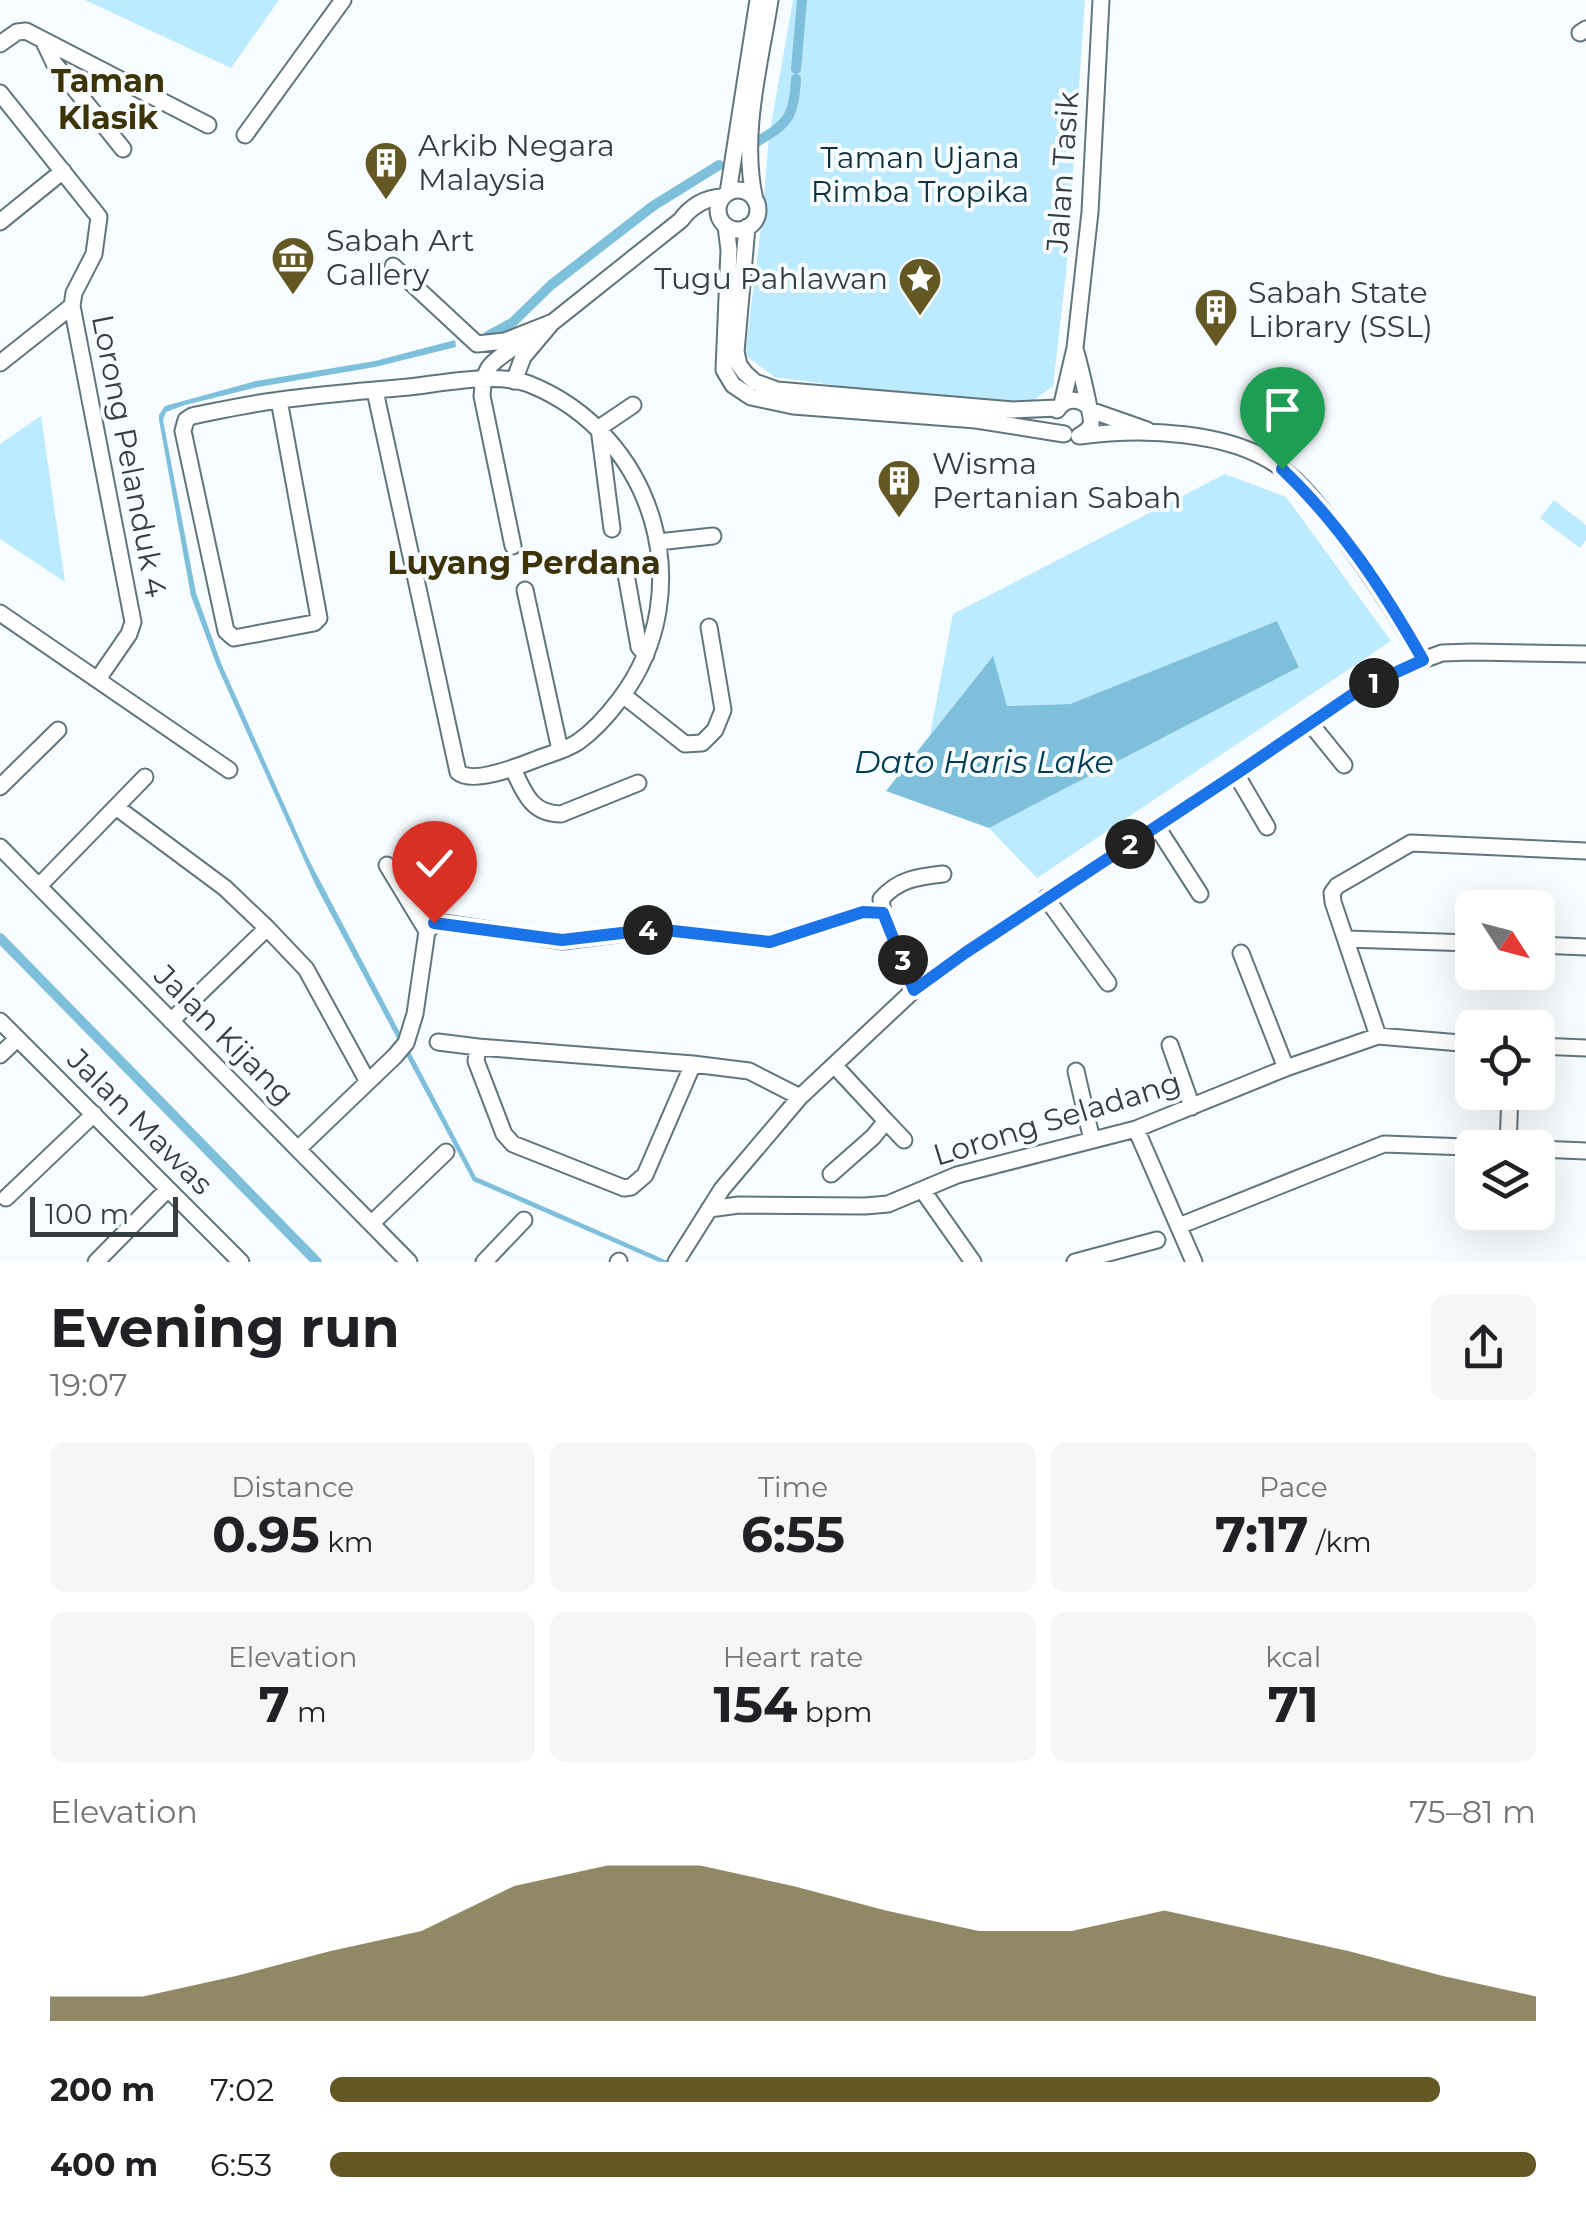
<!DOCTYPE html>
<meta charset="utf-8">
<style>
body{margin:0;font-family:Montserrat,sans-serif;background:#f6f6f6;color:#202124;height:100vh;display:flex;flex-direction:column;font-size:38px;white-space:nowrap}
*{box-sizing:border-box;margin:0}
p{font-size:32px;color:#757577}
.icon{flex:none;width:55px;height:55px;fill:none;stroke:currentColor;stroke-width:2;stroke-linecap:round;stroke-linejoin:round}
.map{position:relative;height:1262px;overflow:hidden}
.side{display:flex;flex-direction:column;background:#fff;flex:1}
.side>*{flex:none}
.needle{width:65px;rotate:126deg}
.tools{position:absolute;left:1455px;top:890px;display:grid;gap:20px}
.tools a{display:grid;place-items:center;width:100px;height:100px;border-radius:15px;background:#fff;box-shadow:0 10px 40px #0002;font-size:50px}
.scale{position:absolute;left:30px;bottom:25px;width:148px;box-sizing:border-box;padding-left:10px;border:5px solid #353d41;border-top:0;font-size:28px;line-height:35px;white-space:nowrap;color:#353d41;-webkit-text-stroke:8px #f7fcfe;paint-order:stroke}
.pin{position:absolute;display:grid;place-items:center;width:85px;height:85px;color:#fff;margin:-102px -42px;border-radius:50% 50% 50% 0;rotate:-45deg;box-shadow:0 0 10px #0007}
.pin .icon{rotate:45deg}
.km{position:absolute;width:50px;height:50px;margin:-25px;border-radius:50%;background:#222;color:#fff;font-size:28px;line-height:50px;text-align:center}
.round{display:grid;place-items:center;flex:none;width:105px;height:105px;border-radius:15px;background:#f6f6f6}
.head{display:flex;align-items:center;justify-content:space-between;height:170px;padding:0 50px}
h1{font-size:55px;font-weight:700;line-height:75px}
.figures{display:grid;grid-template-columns:repeat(3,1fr);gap:15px;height:170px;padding:10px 50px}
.figures div{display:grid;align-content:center;border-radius:15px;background:#f6f6f6;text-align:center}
.figures b{font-size:50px;font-weight:700}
.figures small{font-size:28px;font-weight:400}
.figures p{font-size:28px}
.chart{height:280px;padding:20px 50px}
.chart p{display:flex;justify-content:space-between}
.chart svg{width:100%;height:180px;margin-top:10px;fill:#635824;opacity:.7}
ul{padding:0 50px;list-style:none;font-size:32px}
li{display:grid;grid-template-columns:160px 120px 1fr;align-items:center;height:75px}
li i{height:25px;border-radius:12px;background:#635824}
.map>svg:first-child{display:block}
</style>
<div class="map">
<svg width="1586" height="1262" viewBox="0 0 1586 1262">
<rect width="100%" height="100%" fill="#f7fcfe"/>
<path fill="#bceafe" d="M85,0H279L231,68Z
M793,0H1085L1066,273L1053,386L1030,403L919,397L775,377L745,355L762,220L769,137Z
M41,416L65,582L0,539V444Z
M1225,474L1286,497L1391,641L1037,878L989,828L1299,666L1277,621L1070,704L1007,706L992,657L930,735L953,614Z
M1554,500L1586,525V540L1580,548L1540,518Z"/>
<path fill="#7ec0db" d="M455,340L456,347L375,367L258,387L185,405L166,412L163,420L196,593L221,663L309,860L476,1177L670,1262H659L473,1181L316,886L217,666L191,596L159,420V415L165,406L256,381L375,361Z
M1277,621L1299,667L989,828L886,791L993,656L1007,706L1070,704Z"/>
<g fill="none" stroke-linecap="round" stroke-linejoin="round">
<path stroke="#7ec0db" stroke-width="10" d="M796,69L802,0
M750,146C785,124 794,123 796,79
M488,336L512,323L551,285L653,206L719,165
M0,938L317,1262"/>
<defs>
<path id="minor" d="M1580,33L1586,29
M43,40L54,63L123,149
M0,44L17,32L26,31L208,125
M0,93L99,217L94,254L74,293L72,306L133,622L129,634L98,679
M245,135L343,0
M718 210a20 20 0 1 1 40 0a20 20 0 1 1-40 0Z
M728,193L758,0
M755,200C740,135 760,65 770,0
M0,222L63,171
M726,226L729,250L724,370L733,385L751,397L793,406L976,420L1064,434
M747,227L736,352L739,365L745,373L755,382L777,390L1013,410L1058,408
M393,266L477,344L505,341L553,322L681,220C690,207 706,197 723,197
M1076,352C1079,363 1093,419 1091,425C1088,432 1085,432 1079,436
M0,363L72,306
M514,381L523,357L550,325
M279,400L319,618L314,623L234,638L226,631L183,431L186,420L192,416C222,410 252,403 281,400C324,394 367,391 409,387C444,383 497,372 529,384C654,434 702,591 620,699C608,715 595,730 578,742C566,750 550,754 537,759C519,766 473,785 458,772L375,391
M1062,404L1075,348L1090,212L1101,0
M1057,410C1065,398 1078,397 1089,407
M1090,410L1147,430
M1080,436C1141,428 1230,430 1281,468C1304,485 1321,509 1338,531C1370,573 1397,615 1423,660
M612,529L599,428L633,405
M658,542L713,536
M513,546L482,396C484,359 496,363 521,341
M624,563L639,647L646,655
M525,590L560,750
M0,613L229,770
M623,695L685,744L702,743L715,730L723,710L709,627
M1310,723L1344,765
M513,769C524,792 531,814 561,814L638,783
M1236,774L1267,827
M0,787L58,730
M116,807L225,888L267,928L306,969L368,1082
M1157,827L1200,894
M0,847L409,1262
M39,886L145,777
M1046,898L1108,983
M883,913L881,899C899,879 917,877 943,874
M427,931L437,922L563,941L656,929L770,942L863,912L883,913L914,990
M1346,939L1472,943
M1538,945L1586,947
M1241,953L1286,1068
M0,1021L241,1262
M171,1021L267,928
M1378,1036L1333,902L1332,893L1337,886L1411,843L1586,851
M438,1042L478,1047L693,1064L749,1071L800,1097
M1170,1045L1192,1107
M1538,1046L1586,1048
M478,1047L476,1061L504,1134L513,1144L624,1188L631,1187L645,1175L693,1064
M0,1055L17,1039
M1076,1071L1092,1140
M886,1121L904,1140
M1136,1129L1194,1262
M1508,1148L1510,1092
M298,1149L395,1056L406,1043L415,1014L427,931L387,865
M1538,1149L1586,1151
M831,1174L873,1137L886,1121L834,1065
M923,1191L973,1262
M6,1198L94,1114
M709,1209L739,1205L865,1206L888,1204L957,1175L1136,1129L1286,1068L1378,1036L1472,1044
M372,1223L446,1152
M1179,1226L1384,1144L1495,1148
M96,1262L168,1189
M484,1262L524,1220
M618,1262L619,1261
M676,1262L722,1189L800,1097L914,990L965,953L1236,774L1362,688L1423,660L1442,653L1472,652L1586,654
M1075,1262L1157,1240"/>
</defs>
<use href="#minor" stroke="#61757d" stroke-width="19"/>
<use href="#minor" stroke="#fff" stroke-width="15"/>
</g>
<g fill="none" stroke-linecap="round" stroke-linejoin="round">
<defs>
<path id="route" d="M434,923L562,940L656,929L770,942L863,912L883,913L914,990L965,953L1236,774L1362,688L1423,660C1384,591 1340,524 1282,469"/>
</defs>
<use href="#route" stroke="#fff" stroke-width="20"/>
<use href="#route" stroke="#1a73e8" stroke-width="12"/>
</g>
<defs>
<symbol id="building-pin" viewBox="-11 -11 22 30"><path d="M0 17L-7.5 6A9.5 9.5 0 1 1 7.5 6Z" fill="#635824" stroke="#f7fcfe"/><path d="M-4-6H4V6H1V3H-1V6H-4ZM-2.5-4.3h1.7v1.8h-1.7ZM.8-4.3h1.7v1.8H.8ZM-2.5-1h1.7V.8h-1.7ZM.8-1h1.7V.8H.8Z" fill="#fff"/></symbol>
<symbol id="museum-pin" viewBox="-11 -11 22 30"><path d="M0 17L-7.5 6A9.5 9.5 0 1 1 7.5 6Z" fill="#635824" stroke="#f7fcfe"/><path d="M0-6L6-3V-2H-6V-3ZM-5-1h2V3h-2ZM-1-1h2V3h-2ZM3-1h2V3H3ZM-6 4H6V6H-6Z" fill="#fff"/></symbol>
<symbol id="sight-pin" viewBox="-11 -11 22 30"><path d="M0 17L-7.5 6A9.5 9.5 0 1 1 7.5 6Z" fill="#635824" stroke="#f7fcfe"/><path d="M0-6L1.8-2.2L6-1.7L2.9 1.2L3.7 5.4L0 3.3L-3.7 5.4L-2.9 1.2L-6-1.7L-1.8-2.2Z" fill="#fff"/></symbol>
</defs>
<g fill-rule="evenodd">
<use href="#building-pin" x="361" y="138" width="50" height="68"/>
<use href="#museum-pin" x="268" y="233" width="50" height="68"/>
<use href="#sight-pin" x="895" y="254" width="50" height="68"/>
<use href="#building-pin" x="1191" y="285" width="50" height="68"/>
<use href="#building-pin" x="874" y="456" width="50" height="68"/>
</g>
<g text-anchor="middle" stroke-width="8" stroke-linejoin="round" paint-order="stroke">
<g font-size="30" fill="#353d41" stroke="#f7fcfe" text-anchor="start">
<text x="418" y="156">Arkib Negara<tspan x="418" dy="34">Malaysia</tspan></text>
<text x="326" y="251">Sabah Art<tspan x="326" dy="34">Gallery</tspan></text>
<text x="888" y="289" text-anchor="end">Tugu Pahlawan</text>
<text x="1248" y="303">Sabah State<tspan x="1248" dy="34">Library (SSL)</tspan></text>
<text x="932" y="474">Wisma<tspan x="932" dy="34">Pertanian Sabah</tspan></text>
</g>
<g font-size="30" fill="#11313d" stroke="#f7fcfe">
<text x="920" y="168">Taman Ujana<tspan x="920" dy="34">Rimba Tropika</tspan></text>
</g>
<g font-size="30" fill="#353d41" stroke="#f7fcfe">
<text transform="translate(1063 172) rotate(-86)" y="10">Jalan Tasik</text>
<text transform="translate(129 456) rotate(79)" y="10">Lorong Pelanduk 4</text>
<text transform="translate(224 1035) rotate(45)" y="10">Jalan Kijang</text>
<text transform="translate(1057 1119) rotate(-17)" y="10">Lorong Seladang</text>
<text transform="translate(140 1122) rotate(45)" y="10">Jalan Mawas</text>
</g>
<g font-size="32" font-weight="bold" fill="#3c3307" stroke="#f7fcfe">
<text x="108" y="92">Taman<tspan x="108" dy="37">Klasik</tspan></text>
<text x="524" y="574">Luyang Perdana</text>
</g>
<g font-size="32" font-style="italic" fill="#003d50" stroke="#f7fcfe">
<text x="984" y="773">Dato Haris Lake</text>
</g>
</g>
</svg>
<div class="tools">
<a><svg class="needle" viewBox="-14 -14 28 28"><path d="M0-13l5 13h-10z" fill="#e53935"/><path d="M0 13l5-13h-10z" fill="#757577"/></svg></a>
<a><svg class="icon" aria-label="locate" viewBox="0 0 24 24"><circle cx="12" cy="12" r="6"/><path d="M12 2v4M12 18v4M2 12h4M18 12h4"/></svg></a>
<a><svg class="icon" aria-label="layers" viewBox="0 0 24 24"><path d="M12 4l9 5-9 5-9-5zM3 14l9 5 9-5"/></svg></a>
</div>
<div class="scale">100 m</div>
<div class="pin" style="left:1282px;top:469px;background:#1e9e55"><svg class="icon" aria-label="arrive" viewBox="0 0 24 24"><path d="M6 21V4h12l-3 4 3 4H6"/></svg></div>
<div class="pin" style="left:434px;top:923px;background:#d93025"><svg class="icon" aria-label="check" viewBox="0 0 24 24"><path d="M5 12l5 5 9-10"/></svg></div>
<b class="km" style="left:1374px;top:683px">1</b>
<b class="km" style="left:1130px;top:844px">2</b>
<b class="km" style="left:903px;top:960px">3</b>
<b class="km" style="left:648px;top:930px">4</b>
</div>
<section class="side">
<div class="head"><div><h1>Evening run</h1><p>19:07</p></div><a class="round"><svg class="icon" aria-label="share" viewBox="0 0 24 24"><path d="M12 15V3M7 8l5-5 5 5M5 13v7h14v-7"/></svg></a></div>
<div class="figures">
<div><p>Distance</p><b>0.95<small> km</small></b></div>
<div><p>Time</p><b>6:55</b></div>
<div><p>Pace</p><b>7:17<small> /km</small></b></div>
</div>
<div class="figures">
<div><p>Elevation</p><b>7<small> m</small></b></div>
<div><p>Heart rate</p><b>154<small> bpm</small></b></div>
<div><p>kcal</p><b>71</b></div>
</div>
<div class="chart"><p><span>Elevation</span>75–81 m</p>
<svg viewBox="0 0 160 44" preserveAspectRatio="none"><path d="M0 44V38L10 38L20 33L30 27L40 22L50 11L60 6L70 6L80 11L90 17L100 22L110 22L120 17L130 22L140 27L150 33L160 38V44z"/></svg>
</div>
<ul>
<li><b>200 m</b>7:02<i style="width:92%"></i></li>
<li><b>400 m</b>6:53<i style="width:100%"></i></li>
</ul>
</section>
